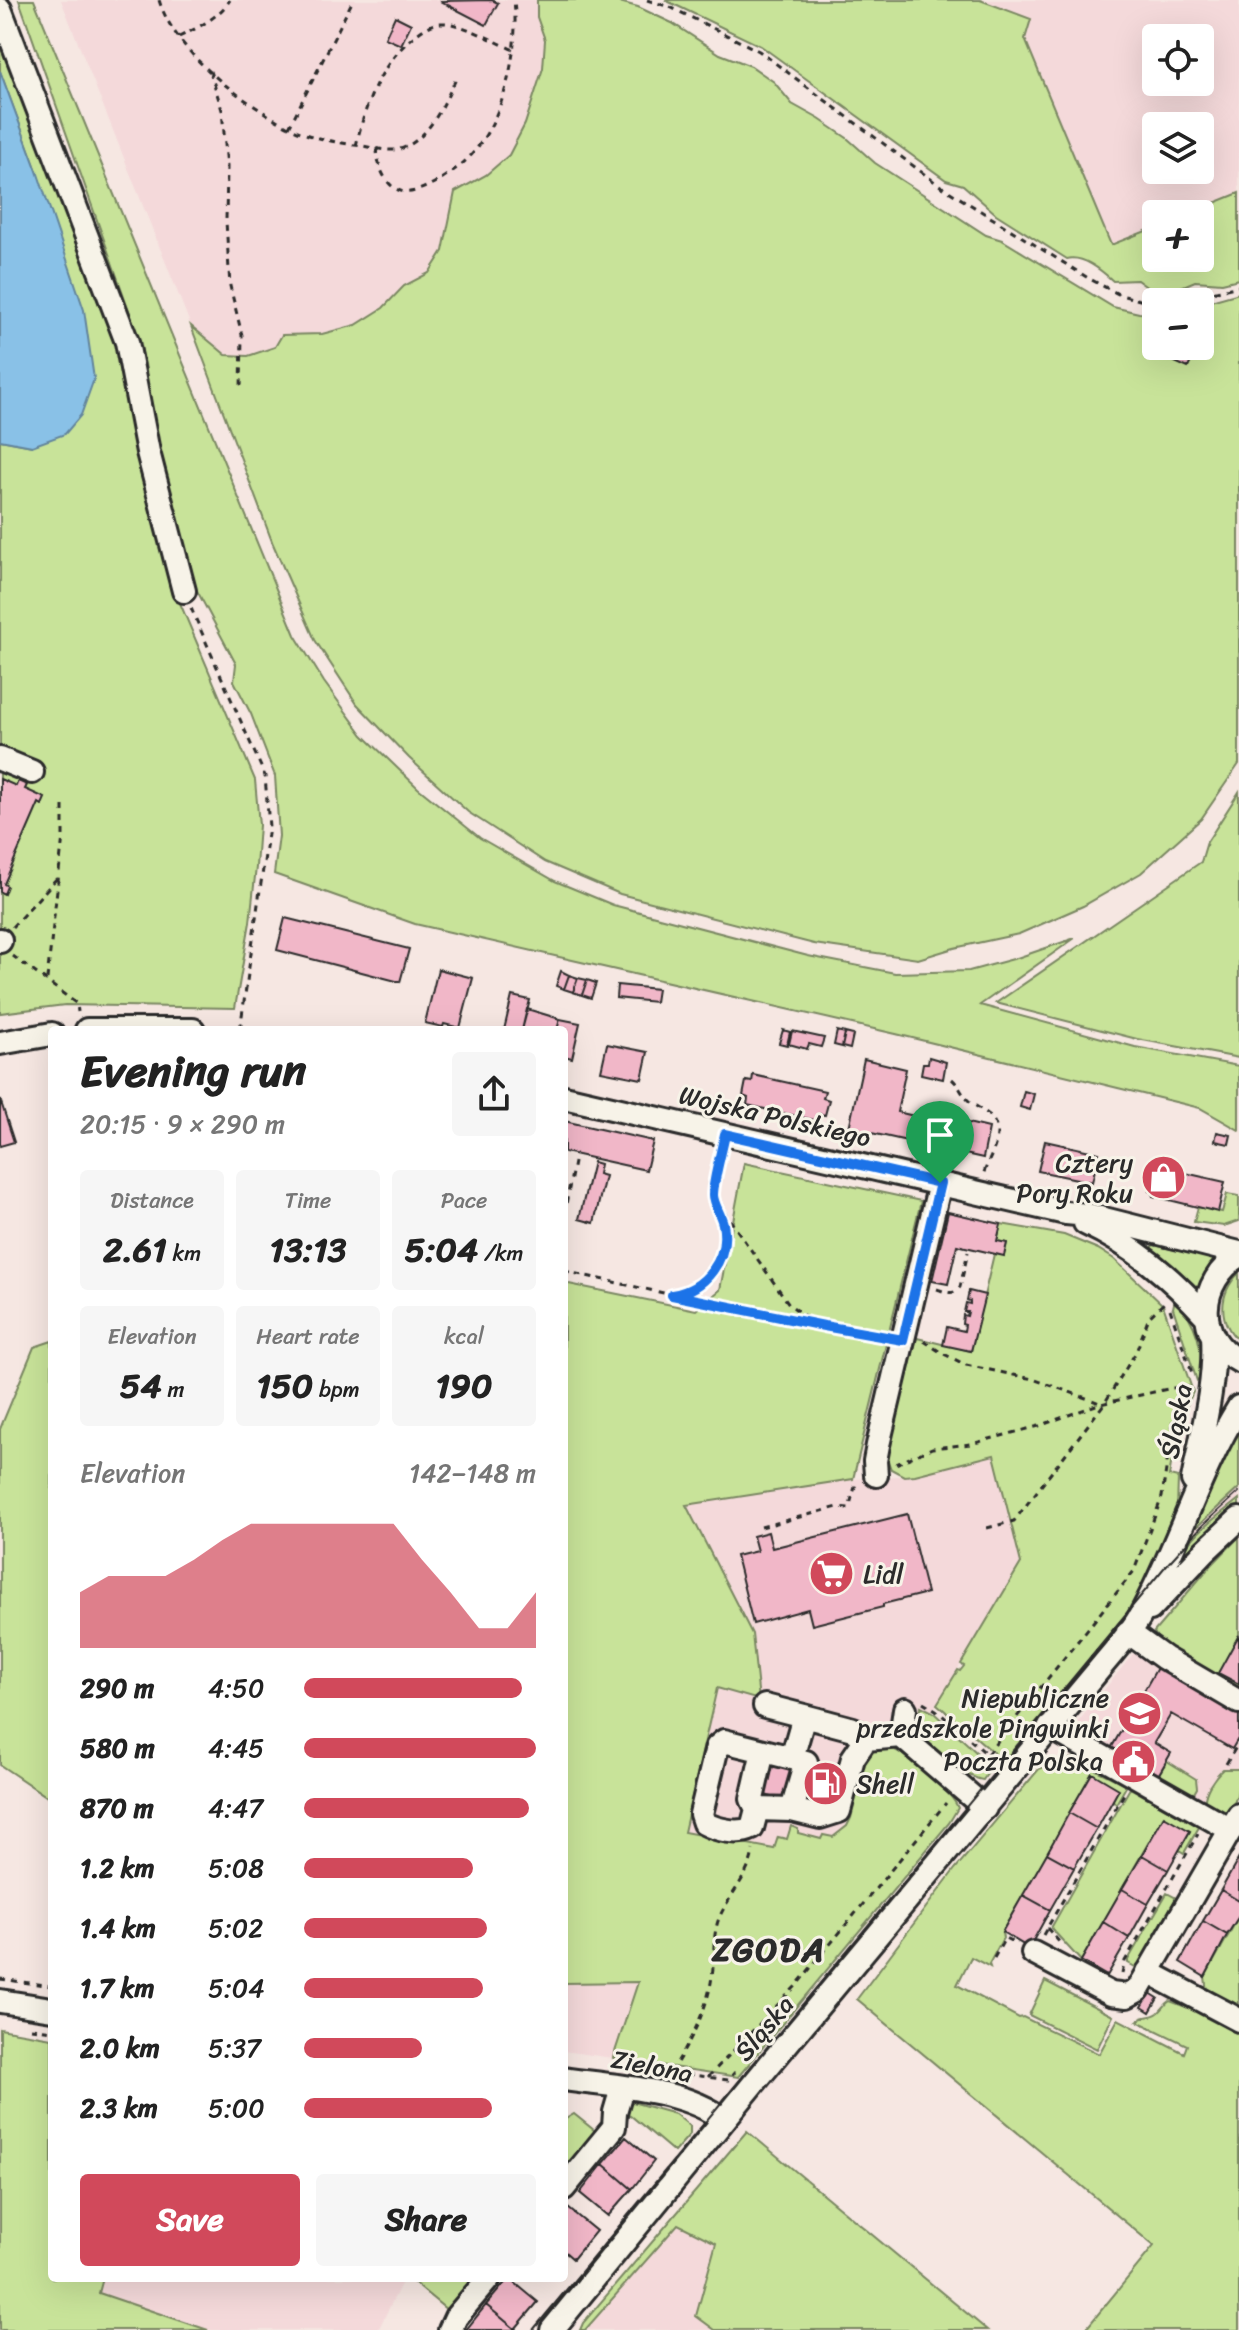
<!DOCTYPE html>
<meta charset="utf-8">
<style>
body{margin:0;font-family:Sriracha,sans-serif;background:#f6f6f6;color:#222;height:100vh;display:flex;flex-direction:column;font-size:30px;white-space:nowrap}
*{box-sizing:border-box;margin:0}
p{font-size:26px;color:#767676}
.icon{flex:none;width:44px;height:44px;fill:none;stroke:currentColor;stroke-width:2;stroke-linecap:round;stroke-linejoin:round}
.map{position:relative;flex:1;overflow:hidden}
.details{position:absolute;left:48px;top:1026px;width:520px;height:1256px;display:flex;flex-direction:column;background:#fff;border-radius:8px;box-shadow:0 8px 32px #0002}
.details>*{flex:none}
.buttons{position:absolute;left:1142px;top:24px;display:grid;gap:16px}
.buttons a{display:grid;place-items:center;width:72px;height:72px;border-radius:8px;background:#fff;box-shadow:0 8px 32px #0002;font-size:40px}
.pin{position:absolute;display:grid;place-items:center;width:68px;height:68px;color:#fff;margin:-82px -34px;border-radius:50% 50% 50% 0;rotate:-45deg;box-shadow:0 0 8px #0007}
.pin .icon{rotate:45deg}
.round{display:grid;place-items:center;flex:none;width:84px;height:84px;border-radius:8px;background:#f6f6f6}
.headline{display:flex;align-items:center;justify-content:space-between;height:136px;padding:0 32px}
h1{font-size:44px;font-weight:700;line-height:60px}
.metrics{display:grid;grid-template-columns:repeat(3,1fr);gap:12px;height:136px;padding:8px 32px}
.metrics div{display:grid;align-content:center;border-radius:8px;background:#f6f6f6;text-align:center}
.metrics b{font-size:34px;font-weight:700}
.metrics small{font-size:22px;font-weight:400}
.metrics p{font-size:22px}
.chart{height:224px;padding:16px 32px}
.chart p{display:flex;justify-content:space-between}
.chart svg{width:100%;height:144px;margin-top:8px;fill:#d1495b;opacity:.7}
.action{display:flex;gap:16px;margin-top:auto;padding:16px 32px}
.action a{flex:1;height:92px;border-radius:8px;background:#d1495b;color:#fff;font-size:32px;font-weight:700;line-height:92px;text-align:center}
.action a+a{background:#f6f6f6;color:#222}
ul{padding:0 32px;list-style:none;font-size:26px}
li{display:grid;grid-template-columns:128px 96px 1fr;align-items:center;height:60px}
li i{height:20px;border-radius:10px;background:#d1495b}
.map>svg:first-child{display:block}
</style>
<div class="map">
<svg width="1239" height="2330" viewBox="0 0 1239 2330">
<rect width="100%" height="100%" fill="#f6e7e2"/>
<filter id="ink" filterUnits="userSpaceOnUse"><feTurbulence type="fractalNoise" baseFrequency=".0125" numOctaves="2"/><feDisplacementMap in="SourceGraphic" scale="16" xChannelSelector="R" yChannelSelector="G"/><feConvolveMatrix kernelMatrix="1 2 1 2 8 2 1 2 1" color-interpolation-filters="sRGB"/></filter>
<g filter="url(#ink)">
<path fill="#f4d9da" fill-rule="evenodd" d="M61,0H537V17L545,40L543,68L525,124L509,155L486,175L455,192L443,251L428,273L404,286L383,308L357,325L322,334L283,335L275,347L248,356L226,355L191,326Z
M980,0H1239V193L1187,214H1156V227L1111,245L1025,39ZM1156,38H1200V82H1156ZM1156,126H1200V170H1156Z
M994,1455L1021,1563L937,1704L902,1754L897,1751L847,1826L833,1837L822,1840L797,1832L774,1849L683,1832L718,1688L758,1699L752,1634L686,1504L853,1479L915,1475Z
M1239,1488V1499L1182,1551L1114,1632L1109,1628L1189,1533Z
M1139,1653L1239,1710V1796L1225,1812L1221,1813L1070,1732L1133,1654Z
M639,1982L613,2058L564,2051V1983Z
M678,2224L716,2243L696,2316L715,2330H585Z
M103,2278H404L378,2330H208L98,2293Z"/>
<path fill="#c8e399" stroke="#7a8762" stroke-width="2" d="M19,0H34L295,635L324,682L363,735L418,788L480,838L555,881L613,905L808,956L895,973L969,971L1017,958L1075,938L980,1005L1135,1047L1239,1066V1130L1200,1108L896,1034L415,924L274,874L279,836L275,776L251,714L234,681L236,664L194,585L156,448L145,364L137,333Z
M537,0H612L638,7L672,23L720,54L751,66L774,82L792,104L819,119L847,138L875,163L986,235L1002,240L1113,307L1139,313L1156,314V346H1200V304L1239,293V764L1201,819L1141,873L1083,906L1019,934L954,948L918,959L814,944L620,894L545,862L468,812L409,758L357,704L315,640L273,544L191,326L226,355L248,356L275,347L282,335L322,334L356,325L383,308L404,286L429,273L443,251L455,192L486,175L509,155L525,124L543,68L545,40L537,17Z
M665,0H980L1031,19L1025,39L1111,245L1156,227V258H1200V214H1187L1239,193V279L1222,283L1195,281L1174,290L1152,291L1137,280L1113,281C1101,270 1083,255 1067,259L996,214L963,185L946,180L761,46Z
M0,24L117,344L177,596L255,780L259,825L256,867L250,922L235,1008L65,1005L0,1013V440L32,446L37,171L0,71Z
M1239,792V1058L1137,1039L996,1003L1201,862L1207,842Z
M744,1163L921,1201L853,1479L686,1505L752,1634L759,1700L717,1688L684,1832L774,1849L778,1837L787,1839L791,1826L798,1829V1833L821,1839L823,1835L833,1837L847,1826L851,1818L867,1755L875,1747C883,1747 888,1747 895,1750C911,1758 952,1792 958,1808L949,1823L738,2077L613,2058L638,1982L564,1983V1283L696,1310L720,1290Z
M1227,1194L1239,1196V1221L1224,1226L1194,1222L1198,1207L1222,1212Z
M1001,1224L1064,1235L1098,1249L1114,1259L1163,1305L1193,1392L1178,1424L1169,1476L1178,1478L1177,1510L1157,1557L1131,1610L1119,1629L1007,1764L937,1704L958,1670L960,1671L964,1666L961,1664L1021,1563L994,1455L915,1475L904,1476L891,1469L886,1456L917,1338L971,1351L994,1254L1004,1255L1007,1243L997,1241Z
M1154,1245L1215,1259L1216,1262L1201,1291L1198,1292C1182,1278 1163,1264 1151,1247Z
M1239,1273V1341C1217,1321 1219,1293 1239,1273Z
M1175,1299C1198,1323 1203,1349 1202,1382L1197,1381L1173,1308Z
M52,1341V1800L0,1765V1429L34,1347Z
M1239,1425V1488L1190,1533L1234,1434Z
M1239,1499V1508L1181,1564L1178,1562C1188,1536 1217,1517 1239,1499Z
M1239,1537V1635L1219,1673L1239,1684V1688L1158,1640L1154,1632L1207,1570Z
M921,1706L933,1712L992,1767L983,1780C968,1778 933,1752 924,1739C918,1729 920,1717 921,1706Z
M1086,1756L1096,1770L1127,1785L1116,1804L1092,1774L1002,1932L1003,1938L989,1964L990,1967L971,1957L957,1985L1019,2018L1023,2017L1099,2054L1118,2019L1184,2053L1187,2045L1137,2021C1144,2015 1151,2018 1158,2013C1163,2009 1165,2004 1170,2001L1239,2027V2330H1085L1154,2246L857,1999L955,1869L1039,1769L1063,1760Z
M1167,1761L1196,1779L1197,1788L1192,1797L1156,1779Z
M1223,1769H1239C1239,1787 1239,1808 1221,1813L1205,1805C1203,1793 1214,1777 1223,1769Z
M1130,1788L1199,1827L1184,1853L1179,1850L1190,1831L1163,1817L1081,1961L1051,1928Z
M951,1826V1830L745,2077L742,2078Z
M1167,1893L1176,1898L1137,1968L1128,1963V1960Z
M1239,1916V2015L1207,1992L1205,1977Z
M1045,1981L1113,2016L1097,2049L1029,2015Z
M0,2029L52,2038V2278H103L99,2293L208,2330H0Z
M625,2100L675,2114L690,2126V2134L674,2152L630,2115L619,2111Z
M574,2114L600,2135L564,2179V2120Z
M747,2131L987,2330H715L696,2316L716,2243L678,2224L585,2330H580L583,2323Z
M408,2278H482L452,2314Z"/>
<path fill="#89c1e7" stroke="#63859c" stroke-width="2" d="M0,71L37,171L84,310L94,379L81,415L65,434L32,446L0,440Z"/>
<path fill="#f1b7c8" stroke="#2b2b2b" stroke-width="2" d="M492,0L498,3L486,25L440,1Z
M395,16L411,24L401,45L385,38Z
M1183,346H1198L1188,368L1175,362Z
M0,779L16,786L18,781L27,785L25,789L45,798L42,805L39,803L4,884L7,886L4,894L0,892Z
M285,918L409,949L400,982L277,950Z
M438,969L473,978L460,1028L444,1024L443,1027L425,1023Z
M561,971L569,975L564,989L556,986Z
M569,975L578,978L573,992L564,989Z
M578,978L587,980L582,995L573,992Z
M587,980L596,983L591,998L582,995Z
M617,985L657,989L655,1002L616,998Z
M512,996L530,1000L522,1030H504Z
M527,1009L560,1019L557,1030H522Z
M560,1019L580,1023L572,1058L564,1056V1030H557Z
M783,1030L790,1032L787,1045L779,1043Z
M792,1031L824,1038L821,1047L809,1044L807,1049L789,1044Z
M837,1031L845,1033L842,1047L834,1045Z
M845,1033L853,1035L850,1049L842,1047Z
M607,1044L648,1052L642,1079L601,1071Z
M929,1057L946,1062L943,1079L921,1074L923,1063H928Z
M864,1059L906,1069L897,1112L936,1121L938,1116L989,1128L983,1158L849,1128Z
M753,1075L825,1091L823,1098L829,1100L825,1115L820,1114L818,1121L747,1105L748,1098L743,1096L746,1081L752,1082Z
M1024,1091L1034,1094L1030,1110L1020,1107Z
M0,1099L14,1142L0,1146Z
M564,1121L653,1141L646,1170L564,1152Z
M1217,1132L1231,1135L1229,1144L1215,1141Z
M1045,1141L1099,1153L1092,1182L1038,1171Z
M593,1162L600,1164L598,1174L605,1176L594,1223L579,1219Z
M1166,1164L1173,1166L1172,1170L1225,1182L1218,1212L1153,1196L1154,1192L1150,1191L1153,1180L1156,1181L1159,1167L1165,1168Z
M948,1212L1001,1224L997,1241L1007,1243L1004,1256L957,1245L948,1284L932,1281Z
M969,1291L985,1295L971,1351L943,1345L947,1327L964,1331L965,1325L962,1324L963,1315L967,1316L968,1312H964L966,1303L970,1304V1301L967,1300Z
M907,1514L927,1593L883,1604V1607L812,1625L808,1609L753,1624L736,1556L757,1551L753,1536L768,1532L772,1548Z
M1239,1635V1684L1218,1673Z
M1158,1666L1239,1712V1737L1232,1749L1171,1714L1154,1743L1171,1753L1156,1779L1109,1752Z
M819,1763L840,1769L830,1805L809,1799Z
M773,1765L792,1770L783,1800L765,1795Z
M1092,1773L1119,1789L1097,1829L1069,1813Z
M1069,1813L1097,1829L1074,1868L1047,1853Z
M1164,1816L1190,1831L1168,1870L1142,1855Z
M1047,1853L1074,1868L1050,1910L1023,1895Z
M1142,1855L1168,1870L1148,1904L1122,1889Z
M1239,1858V1901L1221,1890Z
M1122,1889L1148,1904L1129,1938L1103,1922Z
M1221,1890L1239,1901V1916L1227,1935L1203,1921Z
M1023,1895L1050,1910L1029,1948L1002,1932Z
M1203,1921L1227,1935L1205,1977L1180,1962Z
M1103,1922L1129,1938L1107,1976L1081,1961Z
M1150,1993L1158,1998L1150,2012L1142,2007Z
M626,2137L654,2161L632,2189L603,2164Z
M603,2164L632,2189L608,2216L580,2193Z
M568,2208L596,2231L573,2259L564,2251V2212Z
M509,2278L538,2302L515,2329L486,2305Z
M486,2305L515,2329L514,2330H466Z"/>
<g fill="none" stroke-linecap="round" stroke-linejoin="round">
<defs>
<path id="minor" d="M0,9L127,342L148,452L184,591
M0,759L32,772
M0,940V941
M87,1030H193
M0,1043L52,1034
M564,1097L1066,1213L1088,1215L1239,1253
M1085,1223C1134,1246 1171,1277 1207,1317
M1239,1256C1199,1280 1193,1338 1239,1361
M876,1475L875,1461L878,1445L940,1183
M1193,1480C1202,1432 1216,1385 1213,1336
M1150,1609L1205,1551L1239,1519
M1128,1632L1164,1658L1239,1702
M765,1706L804,1716
M905,1709L901,1736L985,1808
M1050,1727L1231,1830
M866,1739L853,1758L839,1811L820,1817L792,1810L806,1762L792,1758L804,1716L853,1729L866,1739L901,1736
M792,1758L724,1741L717,1747L701,1814L704,1823C717,1830 738,1835 752,1828L757,1809L792,1810
M757,1809L752,1799L763,1751
M1033,1953L1111,1994L1127,1996L1138,1990L1239,1815
M1148,1972L1239,2020
M0,2001L52,2009
M564,2079C615,2087 683,2088 724,2120
M564,2188L614,2127L615,2112L622,2088
M450,2330L456,2317L489,2278
M552,2330L760,2076L1101,1667C1114,1651 1129,1635 1139,1618C1177,1550 1198,1473 1239,1407"/>
</defs>
<use href="#minor" stroke="#2b2b2b" stroke-width="28"/>
<path stroke="#2b2b2b" stroke-width="3" stroke-dasharray="6 6" stroke-linecap="butt" d="M159,0C175,53 240,100 287,126C310,138 338,143 363,146C374,148 390,152 400,149C429,140 444,103 456,79
M647,0L670,7L759,51L939,185L1088,278L1120,295L1156,304
M179,37C199,27 218,18 230,0
M210,71L222,110L227,167L226,221L230,286L242,335L241,389
M289,127L353,0
M356,146C366,102 380,63 417,34C425,28 434,22 445,23C463,24 496,42 514,50
M377,148C377,165 385,188 404,192C422,195 462,167 473,153C506,113 519,50 514,0
M1167,302L1239,286
M191,608L265,776L269,827L240,1030
M12,927L58,877
M13,956L77,1004L78,1012
M47,979L63,836V804
M952,1079C959,1085 961,1093 968,1100C974,1106 982,1109 989,1115C1007,1133 990,1155 983,1175
M722,1154L713,1196L789,1304L812,1322
M564,1215L575,1157
M564,1271L686,1298L882,1336
M937,1289C946,1292 954,1296 960,1287L968,1252
M676,1294C719,1288 732,1242 717,1207
M1170,1309L1192,1373
M924,1341L942,1353L966,1365L1033,1379L1100,1403
M896,1464L932,1448L971,1444L1039,1426L1096,1405L1172,1388L1189,1387
M761,1527L838,1507L849,1508L857,1480
M987,1528L1014,1521L1104,1404L1136,1352L1149,1317L1166,1301
M923,1702L936,1710L997,1763
M1226,1764L1239,1742
M972,1773L1134,1571L1162,1497L1173,1421L1187,1400
M1047,1928L1060,1943
M1043,1935L1125,1792
M994,1958L1005,1938L1017,1944
M1122,1974L1125,1961L1198,1834
M0,1979L52,1986
M31,2028L52,2031
M651,2069L728,2080L735,2072
M671,2072C689,2044 708,2009 712,1976C715,1957 712,1940 718,1921C727,1896 750,1877 753,1850
M708,2077L795,1987L946,1803"/>
<use href="#minor" stroke="#f7f3e8" stroke-width="22"/>
<path stroke="#2b2b2b" stroke-width="2" d="M533,2330L1164,1568L1203,1525L1239,1492"/>
</g>
</g>
<g fill="none" stroke-linecap="round" stroke-linejoin="round" filter="url(#ink)">
<defs>
<path id="route" d="M725,1134L940,1183L903,1340L824,1326L672,1295C705,1290 730,1259 723,1224C721,1214 713,1204 713,1195C713,1181 722,1150 725,1134Z"/>
</defs>
<use href="#route" stroke="#fff" stroke-width="16"/>
<use href="#route" stroke="#1a73e8" stroke-width="10"/>
</g>
<defs>
<symbol id="shop-disc" viewBox="-11 -11 22 22"><circle r="9.5" fill="#d1495b" stroke="#f7f3e8"/><path d="M-5-2.5h2.3a2.7 3.5 0 0 1 5.4 0H5L5.5 6h-11ZM-1.5-2.5h3a1.5 2.3 0 0 0-3 0Z" fill="#fff"/></symbol>
<symbol id="supermarket-disc" viewBox="-11 -11 22 22"><circle r="9.5" fill="#d1495b" stroke="#f7f3e8"/><path d="M-6-5.5h2.5l.6 2H6L4.5 2H-2.5L-4.4-4H-6ZM-1.5 3.2a1.3 1.3 0 1 0 .1 0ZM3 3.2a1.3 1.3 0 1 0 .1 0Z" fill="#fff"/></symbol>
<symbol id="school-disc" viewBox="-11 -11 22 22"><circle r="9.5" fill="#d1495b" stroke="#f7f3e8"/><path d="M0-5L7-2L0 1L-7-2ZM-4 1L0 2.5L4 1V4Q0 6-4 4Z" fill="#fff"/></symbol>
<symbol id="civic-disc" viewBox="-11 -11 22 22"><circle r="9.5" fill="#d1495b" stroke="#f7f3e8"/><path d="M-.6-6.5H3V-4.5H.6V-3L4-1V1h2V6H-6V1h2V-1L-.6-3ZM-1.2 2.5V6h2.4V2.5Z" fill="#fff"/></symbol>
<symbol id="fuel-disc" viewBox="-11 -11 22 22"><circle r="9.5" fill="#d1495b" stroke="#f7f3e8"/><path d="M-5.5-6h7V0h2V4h1.3V-2.5L3-4.5l.8-.8L6-3V5H2.5V1h-1V6h-7ZM-4.2-4.7v3.2H.2V-4.7Z" fill="#fff"/></symbol>
</defs>
<g fill-rule="evenodd">
<use href="#shop-disc" x="1138" y="1152" width="51" height="51"/>
<use href="#supermarket-disc" x="806" y="1548" width="51" height="51"/>
<use href="#school-disc" x="1114" y="1688" width="51" height="51"/>
<use href="#civic-disc" x="1108" y="1736" width="51" height="51"/>
<use href="#fuel-disc" x="800" y="1758" width="51" height="51"/>
</g>
<g text-anchor="middle" stroke-width="6" stroke-linejoin="round" paint-order="stroke">
<g font-size="26" fill="#2b2b2b" stroke="#f7f3e8">
<text transform="translate(775 1116) rotate(13)" y="9">Wojska Polskiego</text>
<text transform="translate(1176 1421) rotate(-79)" y="9">Śląska</text>
<text transform="translate(764 2028) rotate(-50)" y="9">Śląska</text>
<text transform="translate(652 2066) rotate(11)" y="9">Zielona</text>
</g>
<g font-size="26" fill="#2b2b2b" stroke="#f7f3e8" text-anchor="end">
<text x="1133" y="1172">Cztery<tspan x="1133" dy="30">Pory Roku</tspan></text>
<text x="863" y="1583" text-anchor="start">Lidl</text>
<text x="1109" y="1707">Niepubliczne<tspan x="1109" dy="30">przedszkole Pingwinki</tspan></text>
<text x="1103" y="1770">Poczta Polska</text>
<text x="856" y="1793" text-anchor="start">Shell</text>
</g>
<g font-size="34" font-weight="bold" letter-spacing="2" fill="#2b2b2b" stroke="#f7f3e8">
<text x="769" y="1961">ZGODA</text>
</g>
</g>
</svg>
<div class="buttons">
<a><svg class="icon" aria-label="locate" viewBox="0 0 24 24"><circle cx="12" cy="12" r="6"/><path d="M12 2v4M12 18v4M2 12h4M18 12h4"/></svg></a>
<a><svg class="icon" aria-label="layers" viewBox="0 0 24 24"><path d="M12 4l9 5-9 5-9-5zM3 14l9 5 9-5"/></svg></a>
<a>+</a>
<a>−</a>
</div>
<div class="pin" style="left:940px;top:1183px;background:#1e9e55"><svg class="icon" aria-label="arrive" viewBox="0 0 24 24"><path d="M6 21V4h12l-3 4 3 4H6"/></svg></div>
<section class="details">
<div class="headline"><div><h1>Evening run</h1><p>20:15 · 9 × 290 m</p></div><a class="round"><svg class="icon" aria-label="share" viewBox="0 0 24 24"><path d="M12 15V3M7 8l5-5 5 5M5 13v7h14v-7"/></svg></a></div>
<div class="metrics">
<div><p>Distance</p><b>2.61<small> km</small></b></div>
<div><p>Time</p><b>13:13</b></div>
<div><p>Pace</p><b>5:04<small> /km</small></b></div>
</div>
<div class="metrics">
<div><p>Elevation</p><b>54<small> m</small></b></div>
<div><p>Heart rate</p><b>150<small> bpm</small></b></div>
<div><p>kcal</p><b>190</b></div>
</div>
<div class="chart"><p><span>Elevation</span>142–148 m</p>
<svg viewBox="0 0 160 44" preserveAspectRatio="none"><path d="M0 44V27L10 22L20 22L30 22L40 17L50 11L60 6L70 6L80 6L90 6L100 6L110 6L120 17L130 27L140 38L150 38L160 27V44z"/></svg>
</div>
<ul>
<li><b>290 m</b>4:50<i style="width:94%"></i></li>
<li><b>580 m</b>4:45<i style="width:100%"></i></li>
<li><b>870 m</b>4:47<i style="width:97%"></i></li>
<li><b>1.2 km</b>5:08<i style="width:73%"></i></li>
<li><b>1.4 km</b>5:02<i style="width:79%"></i></li>
<li><b>1.7 km</b>5:04<i style="width:77%"></i></li>
<li><b>2.0 km</b>5:37<i style="width:51%"></i></li>
<li><b>2.3 km</b>5:00<i style="width:81%"></i></li>
</ul>
<div class="action"><a>Save</a><a>Share</a></div>
</section>
</div>
